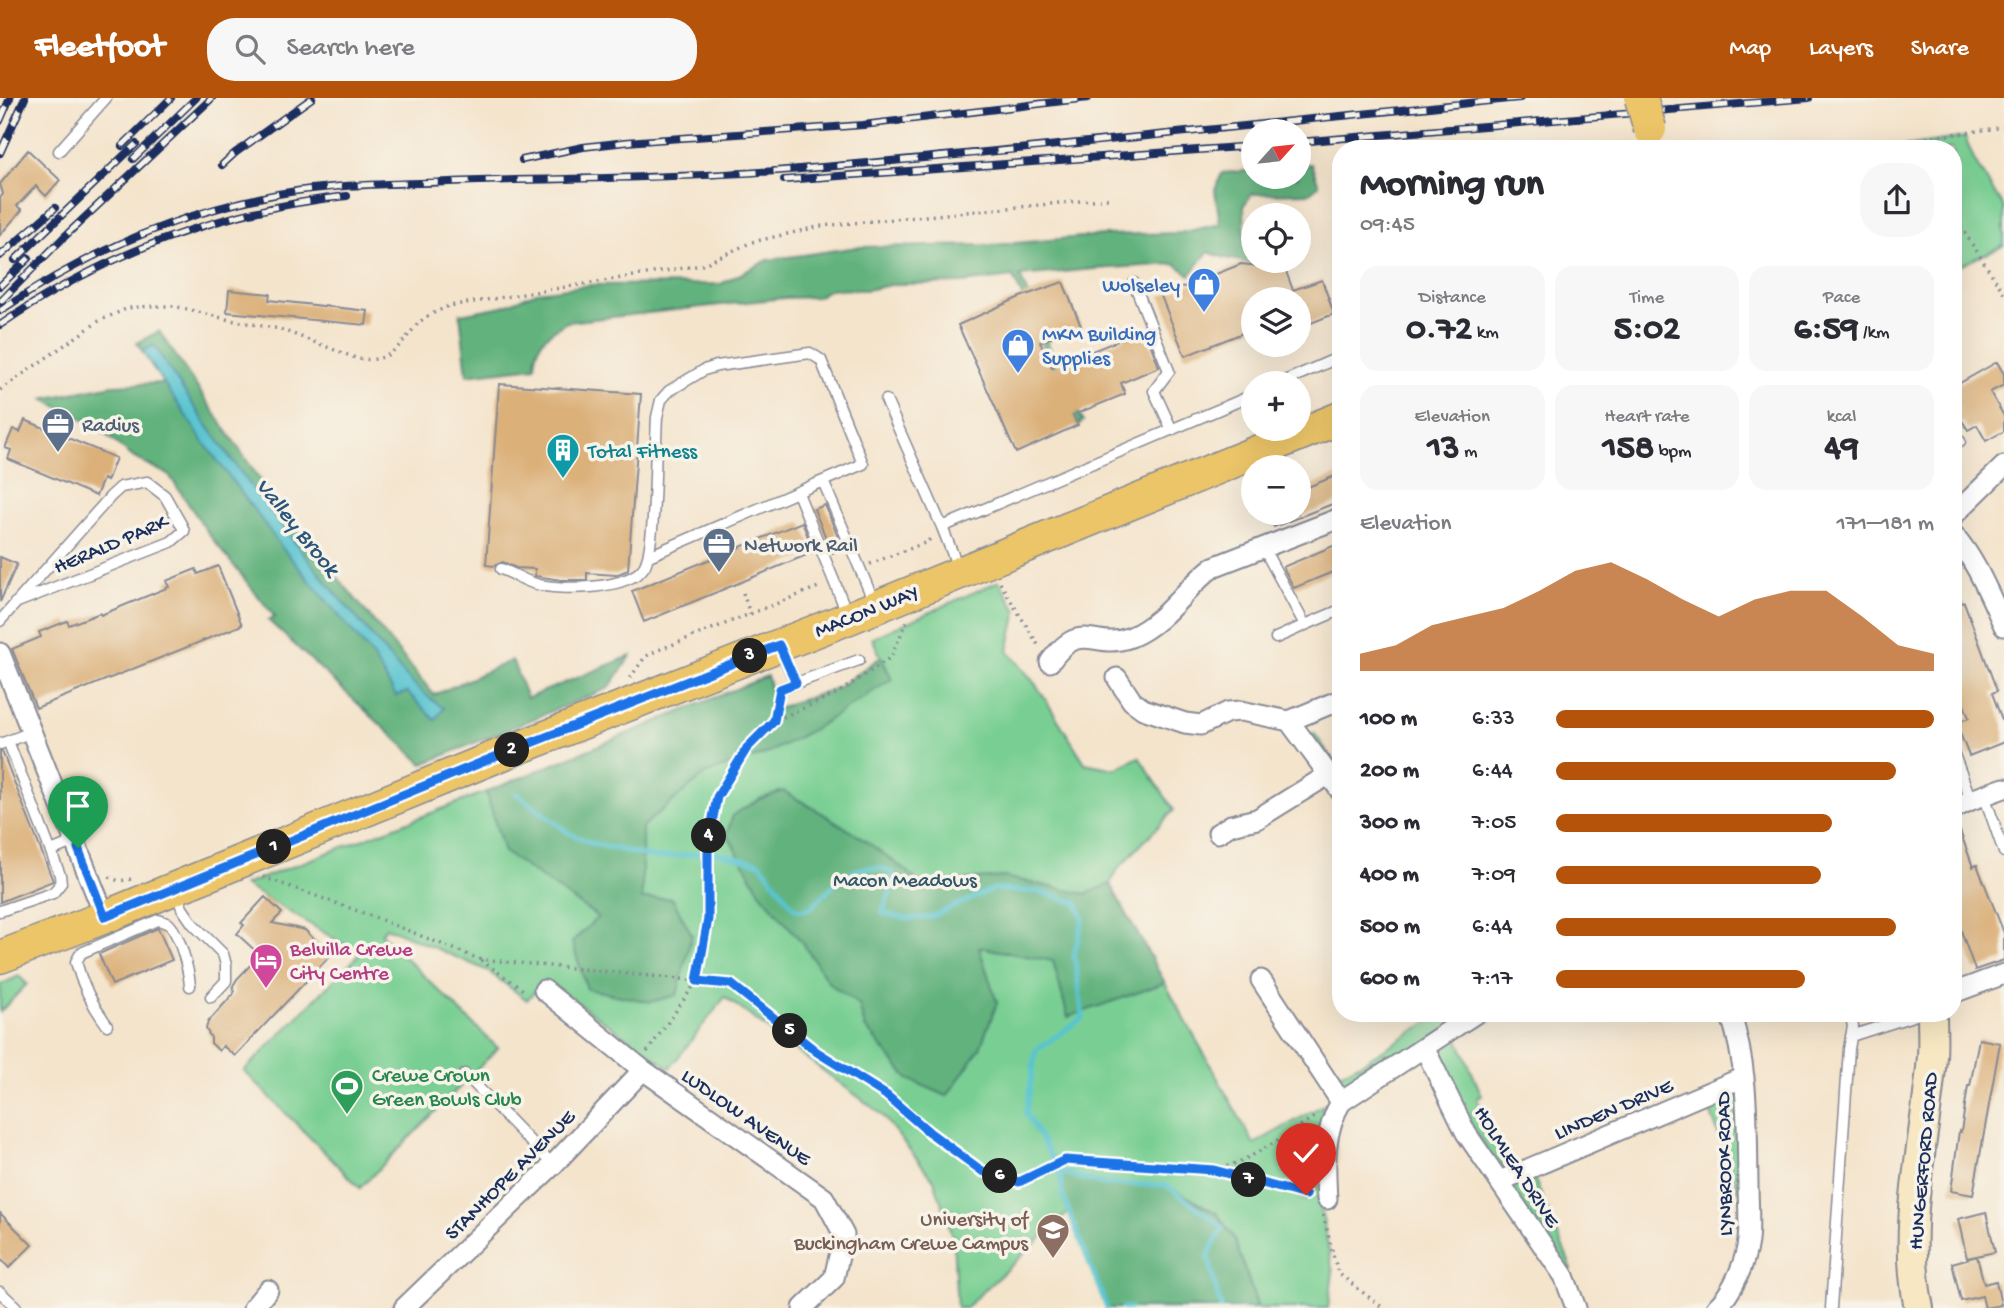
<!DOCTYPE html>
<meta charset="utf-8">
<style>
body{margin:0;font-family:"Gochi Hand",sans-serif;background:#f7f7f7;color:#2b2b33;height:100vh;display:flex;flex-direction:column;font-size:26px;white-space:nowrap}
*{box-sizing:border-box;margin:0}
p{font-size:23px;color:#7c7c81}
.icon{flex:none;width:38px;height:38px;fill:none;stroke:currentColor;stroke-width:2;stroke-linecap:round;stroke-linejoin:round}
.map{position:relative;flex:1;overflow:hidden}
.side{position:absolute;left:1332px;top:42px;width:630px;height:882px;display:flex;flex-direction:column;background:#fff;border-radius:28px;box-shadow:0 7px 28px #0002}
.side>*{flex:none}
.needle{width:46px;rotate:63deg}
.controls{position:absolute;left:1241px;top:21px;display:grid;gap:14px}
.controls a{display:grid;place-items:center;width:70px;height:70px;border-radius:50%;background:#fff;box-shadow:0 7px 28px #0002;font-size:35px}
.pin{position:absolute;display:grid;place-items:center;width:60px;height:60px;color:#fff;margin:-72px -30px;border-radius:50% 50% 50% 0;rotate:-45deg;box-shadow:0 0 7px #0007}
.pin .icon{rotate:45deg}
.km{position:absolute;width:35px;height:35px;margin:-18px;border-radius:50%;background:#222;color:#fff;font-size:19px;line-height:35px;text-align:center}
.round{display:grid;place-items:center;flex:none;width:74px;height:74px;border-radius:28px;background:#f7f7f7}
.overview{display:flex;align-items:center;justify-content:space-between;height:119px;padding:0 28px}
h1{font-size:38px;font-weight:700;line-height:52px}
.metrics{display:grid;grid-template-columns:repeat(3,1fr);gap:10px;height:119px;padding:7px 28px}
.metrics div{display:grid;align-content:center;border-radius:18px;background:#f7f7f7;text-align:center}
.metrics b{font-size:35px;font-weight:700}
.metrics small{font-size:19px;font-weight:400}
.metrics p{font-size:19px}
.chart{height:196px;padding:14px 28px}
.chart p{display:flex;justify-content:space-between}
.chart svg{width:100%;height:126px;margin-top:7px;fill:#b45309;opacity:.7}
ul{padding:0 28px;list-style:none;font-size:23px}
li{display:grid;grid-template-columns:112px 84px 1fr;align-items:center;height:52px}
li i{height:18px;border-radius:9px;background:#b45309}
header{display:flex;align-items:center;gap:42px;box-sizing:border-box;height:98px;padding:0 35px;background:#b45309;color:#fff}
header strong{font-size:33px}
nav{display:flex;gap:38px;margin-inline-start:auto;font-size:24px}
.search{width:490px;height:63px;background:#f7f7f7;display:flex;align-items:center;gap:18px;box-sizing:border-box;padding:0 24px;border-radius:28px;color:#7c7c81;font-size:26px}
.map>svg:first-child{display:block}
</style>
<header>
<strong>Fleetfoot</strong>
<div class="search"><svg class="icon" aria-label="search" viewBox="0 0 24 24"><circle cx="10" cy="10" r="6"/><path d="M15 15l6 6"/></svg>Search here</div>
<nav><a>Map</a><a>Layers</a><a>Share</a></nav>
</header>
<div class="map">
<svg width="2004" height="1210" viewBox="0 0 2004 1210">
<rect width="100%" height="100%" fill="#f7f3e8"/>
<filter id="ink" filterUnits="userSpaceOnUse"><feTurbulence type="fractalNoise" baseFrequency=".0143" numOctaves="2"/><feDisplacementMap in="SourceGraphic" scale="14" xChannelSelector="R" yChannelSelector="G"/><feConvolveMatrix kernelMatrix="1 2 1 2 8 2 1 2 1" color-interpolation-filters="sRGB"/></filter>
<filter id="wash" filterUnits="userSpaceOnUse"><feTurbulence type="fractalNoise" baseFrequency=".00686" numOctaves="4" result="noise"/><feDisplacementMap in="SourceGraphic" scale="28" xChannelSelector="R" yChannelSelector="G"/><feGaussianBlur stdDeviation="1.57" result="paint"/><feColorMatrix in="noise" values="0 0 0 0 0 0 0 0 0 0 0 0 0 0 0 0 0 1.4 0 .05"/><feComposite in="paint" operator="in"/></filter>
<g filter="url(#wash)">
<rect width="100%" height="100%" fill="#f4e4cc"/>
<path fill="#79cf93" stroke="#4a7f78" stroke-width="2" d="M1965,39L1975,64L2004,110V147L1953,171V51H1885Z
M999,483L1017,513L1008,553L1037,588L1085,665L1115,671L1139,659L1174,712L1118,771L1110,786L1254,1046L1323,1007L1317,1069L1320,1105L1333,1175L1328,1210H1258L1234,1140L1166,1087L1108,1086L1061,1074L1063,1098L1069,1114L965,1210H957L953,1141L934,1082L881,1016L725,899L670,970L545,882L527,902L486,872L386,829L381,836L498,950L360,1090L244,973L360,856L244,787L486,694L767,578L776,611L837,590L881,559L872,540Z
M1314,635L1340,672V711L1320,682L1299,638Z
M19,878L27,886L0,914V887Z
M1443,915H1505L1457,939L1482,998L1477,1000L1508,1080L1530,1070L1572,1171L1564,1178L1424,949L1341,1004L1327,982L1363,964Z
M1744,979L1739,1095L1704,996Z"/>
<path fill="#62b27d" stroke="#3e706e" stroke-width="2" d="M1311,66L1319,87L1310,95L1252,96L1244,107L1245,152L1253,156V163H1259V168C1242,162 1225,161 1208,154L1190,177L1176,166L1094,171L1020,178L1070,299L1083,323L1078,327L1067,310L1033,220L1013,179L961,185L896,186L866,192L830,191L817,199L784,200L567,224C546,236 536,243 535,269L467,277L460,216L503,208L537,194L591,187L721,186L768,162L858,149L993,147L1104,137L1180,135L1220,126L1215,92L1222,75L1253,72V79H1298L1299,67Z
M159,233L271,398L434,597L512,562L527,600L631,558L609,590L423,666L268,522L275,519L210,438L169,377L134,360L94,327L43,301L113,287L163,285L137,245Z
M881,559L892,581L816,630L766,656L707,675L642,729V801L672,800L692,837L677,897L650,904L587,891L572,844L598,819L504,754L486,694L767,578L776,611L837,590Z
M783,693C832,720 878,748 920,785L1004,779L1086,796L1110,786L1165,885L1068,919L1053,863L979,849L997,905L980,950L947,998L908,981L865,929L859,907L829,885L804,847L760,794L727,736L733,717L760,701Z
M1060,1074L1101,1086L1166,1087L1217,1115L1234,1140L1258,1210H1107L1063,1098Z"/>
<path fill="#58c4d0" stroke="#3a7a97" stroke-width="2" d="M154,247C216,346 289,441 365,530C389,558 412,591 444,610L435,622L407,594L396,598L371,556L283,451L205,346L142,253Z"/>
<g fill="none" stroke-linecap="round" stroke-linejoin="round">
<path stroke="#58c4d0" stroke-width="5" d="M516,695L569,735L591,745L656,760L714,754L760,765L795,811L803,812L810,810C837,786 853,759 892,774L891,792L882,815L908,821L931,819L993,791L1041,794L1077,805L1083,821L1074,857L1083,920L1036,952L1026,1015L1060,1074L1063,1098L1107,1210
M1060,1074L1101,1086L1166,1087L1223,1129L1208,1158L1221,1210
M1123,1210H1130"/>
</g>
<g id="blocks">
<path fill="#dbb079" d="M28,52L60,82L46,98L36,88L17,108L22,112L0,137V100L3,96L0,86Z
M1273,163H1282L1293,192L1322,182L1334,216L1306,227L1298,201H1253V231L1185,258L1161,198L1241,166L1259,168Z
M1063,184L1081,228L1040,244L1052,269L1145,232L1159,269L1121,285L1125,296L1073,317L1078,327L1016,355L958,227L1020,199Z
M229,192L270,196L269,202L368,213L366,227L227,214Z
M1997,264L2004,276V287L1990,294L2004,318V333L1986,343L1977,327L1968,332L1963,324L1953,330V289Z
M499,286L641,296L628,472L616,477L587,475V482H561L535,478V471L516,470L503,464L494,468L486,467Z
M25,322L116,360L107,383L103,381L96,398L8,361L11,352L5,350L13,331L20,334Z
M1340,376V403L1274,429L1268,415H1298V393Z
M825,407L843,451L832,455L814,411Z
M802,424L814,454L644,524L632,493Z
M1340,445V471L1294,490L1283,469Z
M0,459L17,466L0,504Z
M218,468L242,527L36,610L12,551L41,539L39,534L67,523L69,527L100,515L101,517L169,489L166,483L196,471L198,476Z
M1964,504L1997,593L1992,595L2004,627V644L1969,658L1956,625L1969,620L1953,578V508Z
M0,653H2L53,783L0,804Z
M1956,722L1973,769L1977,767L2004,835V862L1975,872L1953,810V723Z
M265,799L282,815L272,825L305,832L330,858L235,958L223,948L219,953L211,945V940L206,931L208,924L234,895L233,888L237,881L260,857L237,836L244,827L241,825Z
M158,830L172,862L112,887L99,856Z
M1979,941L2000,945L1973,1097L1951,1093L1959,1033L1961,1034L1968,988H1970Z
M1986,1114L1995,1154L1967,1160L1958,1121Z
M0,1115L32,1147L9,1170L0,1160Z
M1977,1158L1984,1186L1996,1183L2001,1207L1985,1210L1982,1198L1961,1203L1952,1165Z"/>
</g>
</g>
<g filter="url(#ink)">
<use href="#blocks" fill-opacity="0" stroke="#888a95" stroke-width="2"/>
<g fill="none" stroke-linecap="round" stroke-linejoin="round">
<defs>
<path id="lane" d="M59,53L106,0
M1134,185L1169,273L1154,293L1172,332
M1280,285L1340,259
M886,302L942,429
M1953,345L1960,343
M798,395L847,515
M1264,451L1305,527L1340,512
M649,458L823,383L874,504
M501,471C513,475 524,483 536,486C560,493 629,492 644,469C656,451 655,347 657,319L661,302L669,293L704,272L717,268L810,255L821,262L863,366L823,383
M959,472L942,429L1253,297
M0,523L111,398L121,389L147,384L165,398L182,428L184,433L171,444L15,505
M1276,540L1305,527
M780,551L796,585
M780,591L859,562
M0,646L32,634
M1953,654L1971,702
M1984,697L2004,754
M51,753L75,743
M176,793L182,810L193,826L223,856L226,867V883L211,899
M0,813L53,795L61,785L60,777L8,643
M107,927C93,908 82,887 76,864L81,855L158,822C159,822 169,826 169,826C180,837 189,873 190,888
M1851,938L1922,915
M465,976L553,1067
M0,1194L16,1209
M1831,1210L1849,951L1853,928L1850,915"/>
<path id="street" d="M1953,418L2004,368
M1953,436C1976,462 1989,496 2004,528
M0,555L105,819
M1050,564C1083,519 1093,554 1131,539C1166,524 1184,491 1213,469L1340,420
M1117,580L1132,603L1143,611L1185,625L1201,627L1228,614L1241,613L1289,623L1340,602
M1289,623L1340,692
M1953,711L1971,702L2004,690
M1218,735L1231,727L1257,721L1328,677
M1261,882L1341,1004
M544,892L643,972L824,1100L844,1137L834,1180L803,1210
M1953,895L2004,876
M1424,949L1466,1035L1564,1178L1576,1210
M1500,1083L1744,979
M1327,1101C1325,1067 1323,1034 1341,1004L1476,915
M253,1210L268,1192
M404,1210L553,1067L643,972
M1716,1210C1733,1194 1745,1166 1748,1143C1750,1124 1748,1104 1748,1085C1747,1028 1749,969 1730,915"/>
<path id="secondary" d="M1919,1210C1901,1125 1926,1043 1932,958C1933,944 1932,930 1932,915"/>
<path id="primary" d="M0,859L105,819L490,661L849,520L1340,320"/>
</defs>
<use href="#lane" stroke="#888a95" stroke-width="13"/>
<use href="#street" stroke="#888a95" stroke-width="23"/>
<use href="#secondary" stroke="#888a95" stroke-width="32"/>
<use href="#primary" stroke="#888a95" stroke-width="35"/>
<path stroke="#888a95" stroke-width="3.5" stroke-dasharray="2 5" stroke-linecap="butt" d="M1850,51L2004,29
M1953,117L2004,195
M0,292L99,223L128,210L152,208H174L230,222L280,231L358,261C390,265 398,249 416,228C423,219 438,213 449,208L702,167L752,144L822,128L1112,100
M1249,312L1253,320
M1337,347L1340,355
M870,466L927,444L933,438
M1000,485L1040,550
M743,495L750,516
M630,580L645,559L651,555L821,488
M774,623L778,601
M109,779L119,783L132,781
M263,779L369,817L479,861L731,886L817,954L886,997L929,1034L982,1073L1019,1084L1065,1062L1214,1072C1250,1064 1283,1038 1314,1019
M481,862L526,894
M647,954L697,883L708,820V745L717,699L747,650L774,623L838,595L891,559L907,523
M1215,1073L1309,1098
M1323,1117L1338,1175L1383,1210"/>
<use href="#lane" stroke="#fff" stroke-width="10"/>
<use href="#street" stroke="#fff" stroke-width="19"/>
<use href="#secondary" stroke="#f7e8c3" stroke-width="28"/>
<use href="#primary" stroke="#ecc569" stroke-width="32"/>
<defs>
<path id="rail" d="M0,23L10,0
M1298,44L1809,0
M122,48L171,0
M0,55L25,0
M133,61L196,0
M522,62L583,49L626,44L863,27L1088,0
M222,67L235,55L312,0
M784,82L1253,48
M0,158L55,110
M15,162L136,46
M0,188L29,160
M0,204L63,140L212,0
M0,213C84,156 178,115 278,96C334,86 392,86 449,84C558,80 667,81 776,73C1024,53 1272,24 1520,0
M0,227C103,156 223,111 347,98"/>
</defs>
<use href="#rail" stroke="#1b2f5e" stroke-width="8"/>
<use href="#rail" stroke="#f7f3e8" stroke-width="5" stroke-dasharray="16" stroke-linecap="butt"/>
<defs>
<path id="primary-bridge" d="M1641,0L1650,31"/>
</defs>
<use href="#primary-bridge" stroke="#888a95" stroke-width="35" stroke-linecap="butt"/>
<use href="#primary-bridge" stroke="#ecc569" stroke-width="32"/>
</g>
</g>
<g fill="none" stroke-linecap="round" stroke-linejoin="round" filter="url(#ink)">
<defs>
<path id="route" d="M78,750L105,819L490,661L779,547L796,585L780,591L774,623L747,650L717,699L708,745V821L697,883L731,886L817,954L886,997L929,1034L982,1073L1019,1084L1065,1062L1214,1072L1306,1097"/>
</defs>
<use href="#route" stroke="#fff" stroke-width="14"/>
<use href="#route" stroke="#1a73e8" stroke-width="9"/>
</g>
<defs>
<symbol id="shop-pin" viewBox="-11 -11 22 30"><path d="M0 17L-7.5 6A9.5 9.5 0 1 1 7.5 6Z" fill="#3f7fe0" stroke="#f7f3e8"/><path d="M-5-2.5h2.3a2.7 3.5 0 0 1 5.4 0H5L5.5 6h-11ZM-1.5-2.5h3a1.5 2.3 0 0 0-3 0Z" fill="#fff"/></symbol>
<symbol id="office-pin" viewBox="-11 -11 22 30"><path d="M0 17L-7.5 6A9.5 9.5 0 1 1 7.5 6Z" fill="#5c6f8a" stroke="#f7f3e8"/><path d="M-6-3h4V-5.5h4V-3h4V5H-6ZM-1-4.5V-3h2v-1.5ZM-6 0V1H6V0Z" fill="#fff"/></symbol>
<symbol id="building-pin" viewBox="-11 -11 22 30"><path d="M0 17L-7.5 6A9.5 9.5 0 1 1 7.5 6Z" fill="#0f9aa8" stroke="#f7f3e8"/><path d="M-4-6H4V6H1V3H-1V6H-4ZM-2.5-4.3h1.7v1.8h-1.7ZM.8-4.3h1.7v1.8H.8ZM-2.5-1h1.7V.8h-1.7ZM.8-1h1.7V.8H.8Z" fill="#fff"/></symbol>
<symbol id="hotel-pin" viewBox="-11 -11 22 30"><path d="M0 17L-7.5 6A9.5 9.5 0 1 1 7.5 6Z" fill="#d1479c" stroke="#f7f3e8"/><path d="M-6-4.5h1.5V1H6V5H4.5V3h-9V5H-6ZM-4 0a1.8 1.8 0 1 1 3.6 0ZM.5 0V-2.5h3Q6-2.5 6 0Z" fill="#fff"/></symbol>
<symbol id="stadium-pin" viewBox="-11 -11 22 30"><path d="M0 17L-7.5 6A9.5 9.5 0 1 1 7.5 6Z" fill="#2e9e5b" stroke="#f7f3e8"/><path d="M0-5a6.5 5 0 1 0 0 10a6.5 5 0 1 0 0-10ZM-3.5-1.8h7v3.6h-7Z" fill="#fff"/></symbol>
<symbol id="university-pin" viewBox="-11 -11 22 30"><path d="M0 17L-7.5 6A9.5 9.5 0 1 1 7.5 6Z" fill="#8d6e63" stroke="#f7f3e8"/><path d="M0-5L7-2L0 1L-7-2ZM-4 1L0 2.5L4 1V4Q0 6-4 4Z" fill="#fff"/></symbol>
</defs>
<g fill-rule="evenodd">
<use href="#shop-pin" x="1185" y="167" width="38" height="52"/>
<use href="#shop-pin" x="999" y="228" width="38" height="52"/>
<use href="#office-pin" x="39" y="307" width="38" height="52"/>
<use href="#building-pin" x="544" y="333" width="38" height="52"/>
<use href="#office-pin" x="700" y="427" width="38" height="52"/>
<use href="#hotel-pin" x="247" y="843" width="38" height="52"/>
<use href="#stadium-pin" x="328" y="969" width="38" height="52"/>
<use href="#university-pin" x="1034" y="1113" width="38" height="52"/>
</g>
<g text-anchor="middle" stroke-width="7" stroke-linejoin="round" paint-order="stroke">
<g font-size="21" fill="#366cbe" stroke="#f7f3e8" text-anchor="end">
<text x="1180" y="193">Wolseley</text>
<text x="1042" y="242" text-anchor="start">MKM Building<tspan x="1042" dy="24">Supplies</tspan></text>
</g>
<g font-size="21" fill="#4e5e75" stroke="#f7f3e8" text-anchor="start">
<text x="82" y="333">Radius</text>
<text x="744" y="453">Network Rail</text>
</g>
<g font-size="21" fill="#0d838f" stroke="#f7f3e8" text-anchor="start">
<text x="588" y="359">Total Fitness</text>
</g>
<g font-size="21" fill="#1b2f5e" stroke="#f7f3e8">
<text transform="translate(110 445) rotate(-23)" y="7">HERALD PARK</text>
<text transform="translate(866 512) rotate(-22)" y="7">MACON WAY</text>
<text transform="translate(1613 1010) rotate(-23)" y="7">LINDEN DRIVE</text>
<text transform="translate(747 1018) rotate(35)" y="7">LUDLOW AVENUE</text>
<text transform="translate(1922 1063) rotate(-85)" y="7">HUNGERFORD ROAD</text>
<text transform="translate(1723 1066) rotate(-91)" y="7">LYNBROOK ROAD</text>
<text transform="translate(1518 1068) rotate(57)" y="7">HOLMLEA DRIVE</text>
<text transform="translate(509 1076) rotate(-45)" y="7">STANHOPE AVENUE</text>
</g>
<g font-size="21" fill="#32576b" stroke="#f7f3e8">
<text x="905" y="788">Macon Meadows</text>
</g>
<g font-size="21" fill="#b23c85" stroke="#f7f3e8" text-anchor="start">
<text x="290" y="857">Belvilla Crewe<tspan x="290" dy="24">City Centre</tspan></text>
</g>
<g font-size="21" fill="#27864d" stroke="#f7f3e8" text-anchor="start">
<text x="372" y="983">Crewe Crown<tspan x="372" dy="24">Green Bowls Club</tspan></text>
</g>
<g font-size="21" fill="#785e54" stroke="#f7f3e8" text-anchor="end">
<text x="1028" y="1127">University of<tspan x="1028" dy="24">Buckingham Crewe Campus</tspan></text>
</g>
<g font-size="23" font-style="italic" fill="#2a547a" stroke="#f7f3e8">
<text transform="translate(299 428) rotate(51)" y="8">Valley Brook</text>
</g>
</g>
</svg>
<div class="controls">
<a><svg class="needle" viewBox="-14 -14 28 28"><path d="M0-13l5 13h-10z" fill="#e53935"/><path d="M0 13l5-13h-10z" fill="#7c7c81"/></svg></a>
<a><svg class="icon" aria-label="locate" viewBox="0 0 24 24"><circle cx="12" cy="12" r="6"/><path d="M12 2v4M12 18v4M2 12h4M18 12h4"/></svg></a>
<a><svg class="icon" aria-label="layers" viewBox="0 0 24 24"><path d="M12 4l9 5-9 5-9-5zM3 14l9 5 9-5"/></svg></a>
<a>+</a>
<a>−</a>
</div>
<div class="pin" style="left:78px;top:750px;background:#1e9e55"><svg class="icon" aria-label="arrive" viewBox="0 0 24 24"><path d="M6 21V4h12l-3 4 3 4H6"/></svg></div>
<div class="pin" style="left:1306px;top:1097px;background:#d93025"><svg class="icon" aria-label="check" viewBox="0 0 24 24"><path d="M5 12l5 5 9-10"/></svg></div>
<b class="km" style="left:274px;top:749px">1</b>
<b class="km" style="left:512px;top:652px">2</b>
<b class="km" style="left:750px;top:558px">3</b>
<b class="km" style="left:709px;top:738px">4</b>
<b class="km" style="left:790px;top:933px">5</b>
<b class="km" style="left:1000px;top:1078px">6</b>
<b class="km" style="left:1249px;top:1082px">7</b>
<section class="side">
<div class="overview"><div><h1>Morning run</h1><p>09:45</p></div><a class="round"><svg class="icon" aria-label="share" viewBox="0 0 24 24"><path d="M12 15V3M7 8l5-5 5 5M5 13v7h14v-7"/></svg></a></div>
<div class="metrics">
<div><p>Distance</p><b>0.72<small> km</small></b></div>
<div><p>Time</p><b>5:02</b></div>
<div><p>Pace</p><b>6:59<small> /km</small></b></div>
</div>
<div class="metrics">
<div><p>Elevation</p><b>13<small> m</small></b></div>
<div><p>Heart rate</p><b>158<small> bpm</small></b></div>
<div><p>kcal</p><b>49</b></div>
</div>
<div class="chart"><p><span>Elevation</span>171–181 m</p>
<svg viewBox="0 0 160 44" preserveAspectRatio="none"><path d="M0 44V38L10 35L20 28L30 25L40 22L50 16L60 9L70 6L80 12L90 19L100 25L110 19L120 16L130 16L140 25L150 35L160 38V44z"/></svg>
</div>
<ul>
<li><b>100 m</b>6:33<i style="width:100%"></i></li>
<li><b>200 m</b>6:44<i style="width:90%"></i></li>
<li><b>300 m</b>7:05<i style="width:73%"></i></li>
<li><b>400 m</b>7:09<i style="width:70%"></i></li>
<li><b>500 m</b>6:44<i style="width:90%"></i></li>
<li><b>600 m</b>7:17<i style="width:66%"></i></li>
</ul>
</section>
</div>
